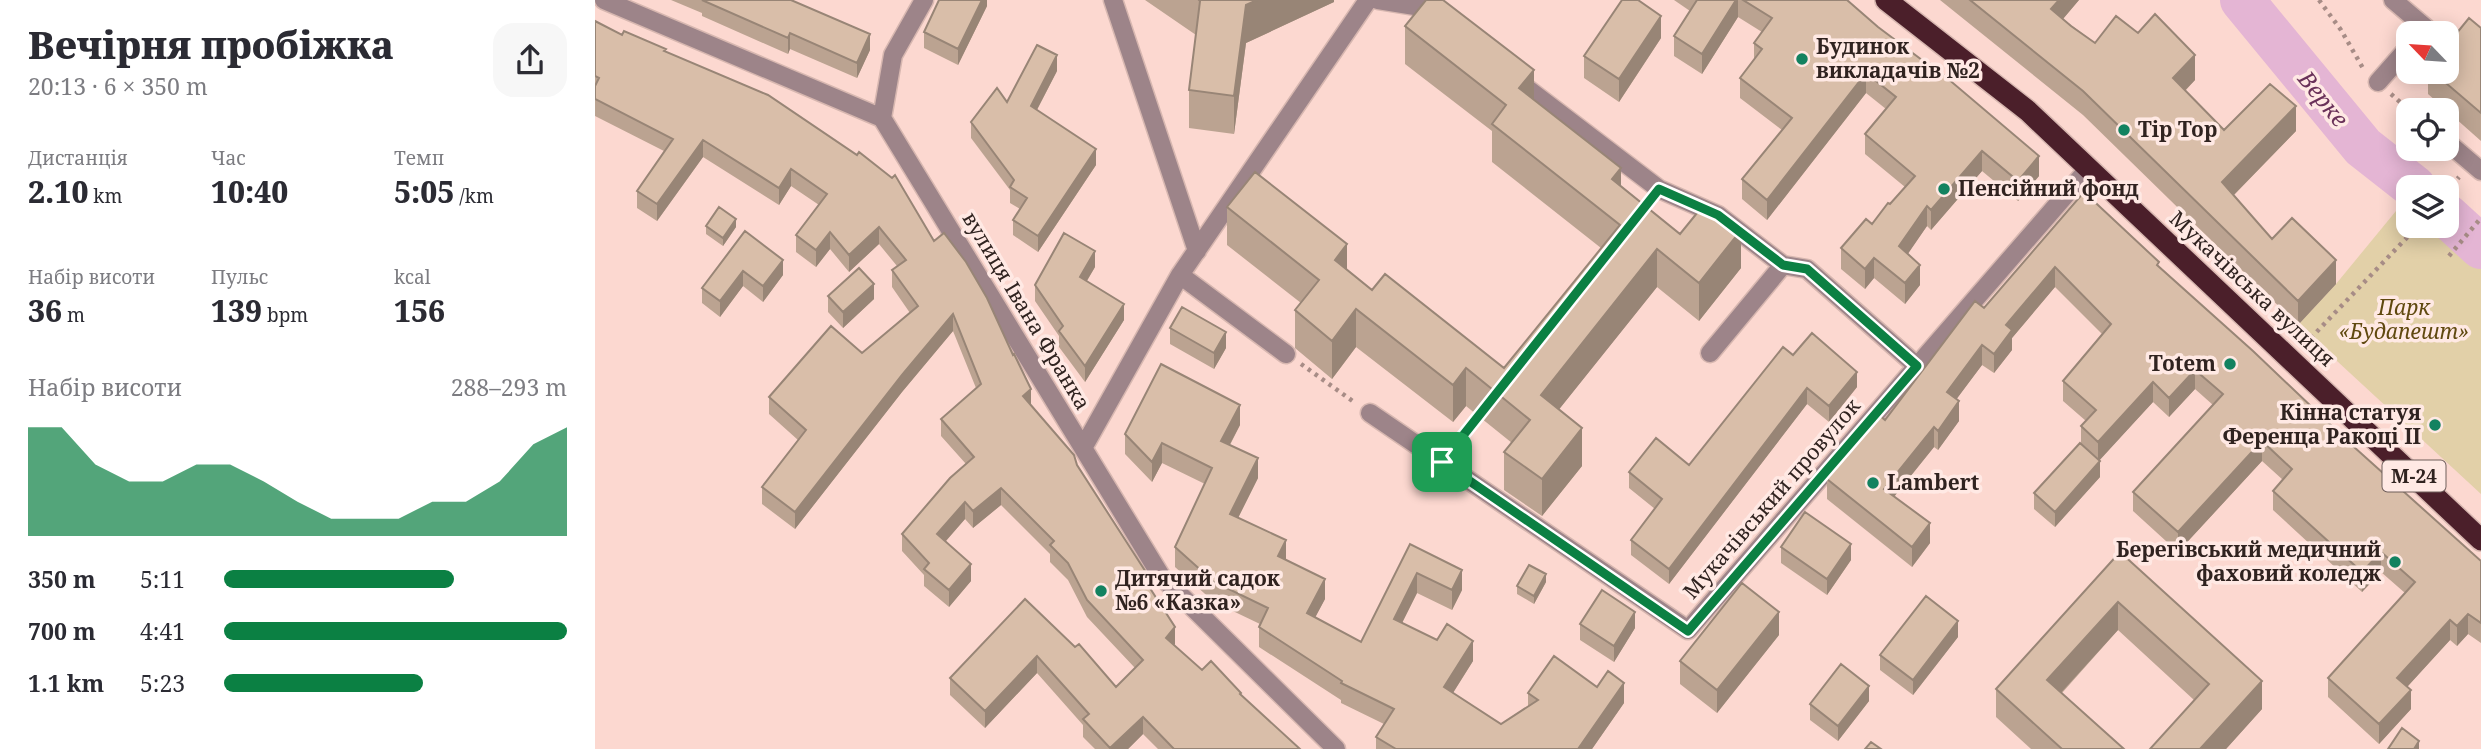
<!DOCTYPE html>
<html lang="uk">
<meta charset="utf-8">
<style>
body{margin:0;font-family:"Noto Serif",serif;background:#f7f7f7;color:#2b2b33;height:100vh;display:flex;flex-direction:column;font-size:26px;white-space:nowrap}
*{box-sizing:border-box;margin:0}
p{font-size:23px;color:#7c7c81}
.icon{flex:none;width:38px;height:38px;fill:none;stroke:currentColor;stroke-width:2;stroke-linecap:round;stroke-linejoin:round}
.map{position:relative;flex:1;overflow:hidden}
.side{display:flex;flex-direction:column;background:#fff;width:595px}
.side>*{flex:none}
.needle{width:46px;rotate:295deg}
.tools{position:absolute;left:1801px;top:21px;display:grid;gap:14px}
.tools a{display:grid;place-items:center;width:63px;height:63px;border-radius:14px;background:#fff;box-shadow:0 4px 18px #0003;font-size:35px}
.pin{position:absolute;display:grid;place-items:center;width:60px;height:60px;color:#fff;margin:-30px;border-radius:14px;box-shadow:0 4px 10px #0006}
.round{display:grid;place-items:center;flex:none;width:74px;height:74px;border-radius:21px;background:#f7f7f7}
.headline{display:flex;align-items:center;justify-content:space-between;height:119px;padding:0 28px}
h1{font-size:38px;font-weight:800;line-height:52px}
.figures{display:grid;grid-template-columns:repeat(3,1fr);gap:10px;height:119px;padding:7px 28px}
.figures div{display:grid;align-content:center}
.figures b{font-size:30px;font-weight:800}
.figures small{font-size:19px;font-weight:400}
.figures p{font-size:19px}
.chart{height:196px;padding:14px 28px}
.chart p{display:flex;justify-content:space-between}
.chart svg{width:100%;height:126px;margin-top:7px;fill:#0b8043;opacity:.7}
ul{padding:0 28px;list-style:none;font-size:23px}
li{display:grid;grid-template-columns:112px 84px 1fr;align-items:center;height:52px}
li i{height:18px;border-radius:9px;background:#0b8043}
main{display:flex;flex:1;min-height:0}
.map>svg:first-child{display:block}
</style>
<main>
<section class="side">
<div class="headline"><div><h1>Вечірня пробіжка</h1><p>20:13 · 6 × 350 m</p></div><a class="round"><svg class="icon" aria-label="share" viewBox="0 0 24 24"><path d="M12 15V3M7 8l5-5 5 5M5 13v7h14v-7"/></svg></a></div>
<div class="figures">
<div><p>Дистанція</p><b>2.10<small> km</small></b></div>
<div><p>Час</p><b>10:40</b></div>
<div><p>Темп</p><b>5:05<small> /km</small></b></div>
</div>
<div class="figures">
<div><p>Набір висоти</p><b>36<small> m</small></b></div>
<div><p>Пульс</p><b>139<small> bpm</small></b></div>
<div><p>kcal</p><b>156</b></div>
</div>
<div class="chart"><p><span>Набір висоти</span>288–293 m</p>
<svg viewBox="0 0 160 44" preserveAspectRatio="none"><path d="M0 44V6L10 6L20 19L30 25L40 25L50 19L60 19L70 25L80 32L90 38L100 38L110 38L120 32L130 32L140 25L150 12L160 6V44z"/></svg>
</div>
<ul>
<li><b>350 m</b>5:11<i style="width:67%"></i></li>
<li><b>700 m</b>4:41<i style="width:100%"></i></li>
<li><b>1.1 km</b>5:23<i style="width:58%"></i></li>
</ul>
</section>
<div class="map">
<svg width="1886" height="749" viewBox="0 0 1886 749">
<rect width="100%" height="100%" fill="#fcd8d0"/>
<path fill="#e2d0a8" d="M1810,200L1813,202V226H1842L1886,259V494L1703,325L1741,284Z"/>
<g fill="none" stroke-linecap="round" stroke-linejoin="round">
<path stroke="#e4b5d4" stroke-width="44" d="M1647,0L1768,147L1819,187
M1852,216L1886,247"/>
<defs>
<path id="minor" d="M9,0L287,118L566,576L741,749
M518,0L602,251
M783,0L826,7L843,20
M1798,0L1831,28L1826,33
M921,80L1064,189L1123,215L1188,265L1212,269L1322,366
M1783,82L1813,48
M287,118L298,55L329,0
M1852,142L1886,171
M585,275L691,354
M1115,353L1188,265
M775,413L1093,630L1494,168
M488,448L585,275L773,0"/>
<path id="highway" d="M1291,0L1433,111L1886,540"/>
</defs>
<use href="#minor" stroke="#d7b7b0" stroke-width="21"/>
<use href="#highway" stroke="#d7b7b0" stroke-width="24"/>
<path stroke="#a78c86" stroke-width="4.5" stroke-dasharray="3.5 5" stroke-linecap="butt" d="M1724,0L1746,30L1769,70
M1796,94L1814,110
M1852,192L1864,177
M1854,256L1886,218
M1710,344L1823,226
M706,364L759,402
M858,448L886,414"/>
<use href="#minor" stroke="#9d8489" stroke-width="18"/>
<use href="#highway" stroke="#4b1f2a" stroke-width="21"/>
</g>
<path fill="#bba391" d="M76,0H196L275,50L262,78L195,49L193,54L107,16V13Z
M392,0V6L363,65L329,48V32Z
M550,0H739V2L651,43L639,134L594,128V90L601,35Z
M1079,0H1252L1444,176L1423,201L1387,171L1336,230L1332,226L1312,254L1325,285L1310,304L1279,278L1270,289L1246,269V248L1277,224L1310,187L1270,154V134L1291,109L1271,93L1172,220L1147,199V179L1187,130L1145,98V78L1159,59V43L1167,32L1143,17L1107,74L1079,56V36L1095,11Z
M1345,0H1484L1468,19L1500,43L1600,80L1590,91L1629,130L1701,131L1639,195L1677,239L1741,284L1703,325L1488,115Z
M0,21L27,35L173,95L436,405L482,465L556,589L580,644L579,645L607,670L646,696L705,749H563L548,734L533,749H500L488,737V725L442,673L390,728L355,695V678L430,599L521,687L540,668L492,617L473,580L455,562V554L406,505L378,528L370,519L351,541L376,581L354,607L329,586V575L307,551V534L371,464L346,436V419L381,388L358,331L307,392L200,529L167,504V487L203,440L174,414V397L267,353L315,313L297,287V270L302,266L284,244L254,272L235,249L221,267L201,252V235L224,205L196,186L184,205L108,157L62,221L42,208V191L69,151L0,116Z
M810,26L939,100L1026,186L1085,234L1146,268L1104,321L1062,287L964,409L987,466L947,516L909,490V452L917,443L871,406L858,422L761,347L737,379L700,348V310L706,303L632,245V207L752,270L777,290L909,368L1006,248L897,162V131L810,64Z
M1886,28V141L1833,94V72H1852Z
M1066,38L1024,102L989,78V56Z
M462,71L442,110L501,165L443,252L418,235V220L425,209L415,203V190L376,138V122L412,102Z
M1489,192L1564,267L1759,447L1886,561V643L1873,634L1862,646L1855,640L1812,687L1816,709L1784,744L1733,697V678L1810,593L1786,572L1767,592L1678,510V491L1688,480L1667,461L1583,552L1538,511V492L1618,405L1600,389L1574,417L1558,402L1504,460L1505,477L1460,527L1439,509V493L1486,444V426L1491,421L1468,401V381L1507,334L1460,287L1417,338V350L1399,373L1387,365L1361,399L1364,421L1343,450L1339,447L1299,497L1335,543L1317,567L1232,499V479L1290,420L1389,308Z
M111,226L141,227L128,246L111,234Z
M150,231L188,275L168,302L148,286L125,317L107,303V288Z
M500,267L492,281L529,320L490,382L464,347V336L440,301V285Z
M233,296L279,299L248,328L233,312Z
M575,328L631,348L619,369L575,344Z
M1198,355L1262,387L1234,422L1212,404L1074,584L1036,555V540L1060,509L1034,488V472L1094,465Z
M645,425L635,445L663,478L643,518L691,560L730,599L720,617L766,642L815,544L867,590L857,610L822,593L807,623L878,661L858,693L906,724L933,706V693L1002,687L1029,703L997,749H781V737L789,724L746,703V700L664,647V627L665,624L619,602L580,567V547L610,484L567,463L557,482L530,454V434Z
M1186,547L1256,560L1232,595L1186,563Z
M1525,552L1667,709L1631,749H1555L1599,700L1523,630L1467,693L1529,749H1436L1401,717V689Z
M951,582L939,604L922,594V586Z
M985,624L1040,628L1019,662L985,640Z
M1184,635L1122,713L1085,684V661Z
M1363,637L1318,695L1285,670V655Z
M1274,701L1243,741L1215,720V704Z"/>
<path fill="#988576" d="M387,0H392V6L363,65V49Z
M662,0H739V2L651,43L639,134V96L651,5Z
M1141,0H1143V17L1107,74V54Z
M1464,0H1484L1456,33V9Z
M1066,16V38L1024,102V79Z
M195,33V49L193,54V38Z
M275,34V50L262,78V63Z
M462,55V71L436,121V106Z
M1600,55V80L1578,103V78Z
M939,70V108L924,88Z
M1271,73V93L1172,220V200Z
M1701,106V131L1627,207V182Z
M108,140V157L62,221V204Z
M501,149V165L443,252V236Z
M1387,151V171L1336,230V210Z
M1444,156V176L1423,201V181Z
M1026,168V206L1017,179Z
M196,169V186L184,205V188Z
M1332,206V226L1304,267V246Z
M141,219V227L128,246V238Z
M284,227V244L254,272V255Z
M1146,230V268L1104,321V283Z
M235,232V249L221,267V250Z
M752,244V282L740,260Z
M1062,249V287L946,432V395Z
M500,251V267L485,292V277Z
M1279,258V278L1270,289V269Z
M188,260V275L168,302V286Z
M1741,260V284L1703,325V301Z
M1325,265V285L1310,304V283Z
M1460,267V287L1417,338V350L1399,373V354L1411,325Z
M148,271V286L125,317V301Z
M279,284V299L248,328V312Z
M529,304V320L490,382V366Z
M761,309V347L737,379V341Z
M358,314V331L307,392L200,529V512L307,375Z
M631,332V348L619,369V353Z
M1387,345V365L1352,412V392Z
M871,368V406L858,422V385Z
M1600,370V389L1574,417V398Z
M1262,372V387L1234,422V406Z
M1558,382V402L1503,462V442Z
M1212,388V404L1074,584V569Z
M436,389V406L428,396Z
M1364,401V421L1343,450V431Z
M645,405V425L626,461V441Z
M1339,427V447L1289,509V489Z
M987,428V466L947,516V479Z
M1667,441V461L1583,552V532Z
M567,443V463L557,482V462Z
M663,458V478L635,534V514Z
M1505,461V477L1460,527V512Z
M406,488V505L378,528V511Z
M370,502V519L342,551V534Z
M1335,523V543L1317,567V547Z
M691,540V560L683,556Z
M1256,544V560L1232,595V579Z
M1786,552V572L1767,592V572Z
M376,564V581L354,607V590Z
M867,570V590L857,610V590Z
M822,573V593L799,639V619Z
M951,574V582L939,604V596Z
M730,579V599L712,633V613Z
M1523,602V630L1452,708V680Z
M1040,612V628L1019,662V646Z
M1184,612V635L1122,713V690Z
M1873,614V634L1862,646V626Z
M1855,620V640L1802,698V678Z
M1363,621V637L1318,695V680Z
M580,627V644L571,655V638Z
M878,641V661L849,707V687Z
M442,656V673L390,728V711Z
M1667,681V709L1631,749H1605Z
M1029,683V703L997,749H983Z
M1274,686V701L1243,741V726Z
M1816,690V709L1784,744V724Z
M548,717V734L533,749H515Z
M1824,741V749H1819Z"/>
<path fill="#d9bea9" stroke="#988576" stroke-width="2" d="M107,0H196L275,34L262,63L195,33L193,38Z
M344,0H387L363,49L329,32Z
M604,0H662L651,5L639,96L594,90L605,1Z
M831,0H848L939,70L924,88L1026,168L1017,179L1085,234L1111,202L1146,230L1104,283L1062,249L946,395L987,428L947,479L909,452L935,420L871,368L858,385L761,309L737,341L700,310L724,280L632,207L660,172L752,244L740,260L777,290L790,274L909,368L1025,225L897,124L911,105L810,26Z
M1027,0H1043L1066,16L1024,79L989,56Z
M1102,0H1141L1107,54L1079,36Z
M1148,0H1252L1283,27L1331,63L1332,61L1444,156L1423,181L1387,151L1336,210L1332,206L1304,246L1325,265L1310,283L1279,258L1270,269L1246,248L1271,219L1277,224L1293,203L1295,204L1320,176L1270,134L1301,97L1271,73L1172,200L1147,179L1197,118L1145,78L1167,49L1159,43L1177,18Z
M1375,0H1464L1456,9L1476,26L1500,43L1521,16L1543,33L1560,14L1600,55L1578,78L1629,130L1675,84L1701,106L1627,182L1677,239L1697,218L1741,260L1703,301L1488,91Z
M1874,18L1886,28V113L1838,72H1852V45Z
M0,21L27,35L29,31L71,49L69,51L173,95L262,155L264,152L297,178L300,175L339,241L349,233L371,262L392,298L418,355L419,354L436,389L428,396L479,455L482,465L556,580L551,582L580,627L571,638L607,670L616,661L646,693L645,694L705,749H579L548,717L515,748L488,719L494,714L442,656L390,711L355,678L430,599L480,647L484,644L521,687L548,660L492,600L473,563L455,545L459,541L406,488L378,511L370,502L342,534L376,564L354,590L329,569L334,563L307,534L355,478L379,457L346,419L386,384L358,314L307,375L200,512L167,487L211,430L174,397L236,326L267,353L323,306L297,270L311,260L284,227L254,255L235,232L221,250L201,235L232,194L196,169L184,188L108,140L62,204L42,191L78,139L0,99V86L4,78L0,76Z
M442,45L462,55L436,106L501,149L443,236L418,220L432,198L415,187L419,180L376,122L402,88L412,102Z
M1489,192L1564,262L1562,265L1658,351L1759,447L1886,561V623L1873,614L1862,626L1855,620L1802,678L1816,690L1784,724L1733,678L1820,582L1786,552L1767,572L1678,491L1697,469L1667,441L1583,532L1538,492L1628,394L1600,370L1574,398L1558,382L1503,442L1486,426L1501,410L1468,381L1516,324L1460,267L1411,325L1417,330L1399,354L1387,345L1352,392L1364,401L1343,431L1339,427L1289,489L1335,523L1317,547L1232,479L1284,415L1290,420L1380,301L1389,308Z
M124,207L141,219L128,238L111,226Z
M150,231L188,260L168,286L148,271L125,301L107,288Z
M469,233L500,251L485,277L529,304L490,366L464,331L468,326L440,285Z
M264,268L279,284L248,312L233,296Z
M587,307L631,332L619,353L575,328Z
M1217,333L1262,372L1234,406L1212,388L1074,569L1036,540L1067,499L1034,472L1061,438L1094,465L1188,347L1198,355Z
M566,364L645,405L626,441L663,458L635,514L691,540L683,556L730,579L712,613L766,642L815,544L867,570L857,590L822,573L799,619L842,640L852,624L878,641L849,687L906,724L943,700L933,693L959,656L1002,687L1013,671L1029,683L983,749H801L781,737L799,709L746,683L747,681L664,627L673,608L619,582L580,547L617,468L567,443L557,462L530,434Z
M1485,443L1505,461L1460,512L1439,493Z
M1210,512L1256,544L1232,579L1186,547Z
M1525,552L1667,681L1605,749H1555L1614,684L1523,602L1452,680L1529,749H1467L1401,689Z
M934,565L951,574L939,596L922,586Z
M1147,583L1184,612L1122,690L1085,661Z
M1007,590L1040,612L1019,646L985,624Z
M1331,596L1363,621L1318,680L1285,655Z
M1246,664L1274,686L1243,726L1215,704Z
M1807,728L1824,741L1819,749H1793Z
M1276,742L1286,749H1270Z"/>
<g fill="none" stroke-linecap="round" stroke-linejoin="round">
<defs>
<path id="route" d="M1064,189L1123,215L1188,265L1212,269L1322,366L1093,631L847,462Z"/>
</defs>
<use href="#route" stroke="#fff" stroke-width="14"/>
<use href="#route" stroke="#0b8043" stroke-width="9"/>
</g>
<g fill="#138260" stroke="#ffe9e4" stroke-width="2.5">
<circle cx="1207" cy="59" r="7"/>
<circle cx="1529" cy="130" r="7"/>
<circle cx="1349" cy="189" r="7"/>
<circle cx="1635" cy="364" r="7"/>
<circle cx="1840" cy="425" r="7"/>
<circle cx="1278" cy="483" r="7"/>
<circle cx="1800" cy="562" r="7"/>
<circle cx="506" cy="591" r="7"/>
</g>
<g text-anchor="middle" stroke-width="7" stroke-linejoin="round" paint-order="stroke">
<rect fill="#ffe9e4" stroke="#6e5e5b" stroke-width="2" x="1787.5" y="460.5" width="63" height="31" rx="5"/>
<g font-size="19" font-weight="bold" fill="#302320">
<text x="1819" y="483">М-24</text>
</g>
<g font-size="21" font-weight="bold" fill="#302320" stroke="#ffe9e4" text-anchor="start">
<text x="1221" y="54">Будинок<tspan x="1221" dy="24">викладачів №2</tspan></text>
<text x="1543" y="137">Tip Top</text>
<text x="1363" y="196">Пенсійний фонд</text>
<text x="1621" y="371" text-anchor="end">Totem</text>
<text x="1826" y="420" text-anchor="end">Кінна статуя<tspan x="1826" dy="24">Ференца Ракоці II</tspan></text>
<text x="1292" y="490">Lambert</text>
<text x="1786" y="557" text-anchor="end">Берегівський медичний<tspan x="1786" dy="24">фаховий коледж</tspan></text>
<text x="520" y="586">Дитячий садок<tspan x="520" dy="24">№6 «Казка»</tspan></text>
</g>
<g font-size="21" fill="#302320" stroke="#ffe9e4">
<text transform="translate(1657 289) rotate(43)" y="7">Мукачівська вулиця</text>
<text transform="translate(431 311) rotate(59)" y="7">вулиця Івана Франка</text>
<text transform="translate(1177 499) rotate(-49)" y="7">Мукачівський провулок</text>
</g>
<g font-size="21" font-style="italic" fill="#60490f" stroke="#ffe9e4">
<text x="1809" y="315">Парк<tspan x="1809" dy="24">«Будапешт»</tspan></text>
</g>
<g font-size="23" font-style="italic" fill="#6a3159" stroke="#ffe9e4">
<text transform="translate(1728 99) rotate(51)" y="8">Верке</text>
</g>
</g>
</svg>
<div class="tools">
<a><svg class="needle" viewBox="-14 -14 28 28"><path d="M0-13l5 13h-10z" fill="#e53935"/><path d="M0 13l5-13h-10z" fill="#7c7c81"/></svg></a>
<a><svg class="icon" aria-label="locate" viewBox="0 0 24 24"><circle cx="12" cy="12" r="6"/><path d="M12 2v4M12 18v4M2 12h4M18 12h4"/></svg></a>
<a><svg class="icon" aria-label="layers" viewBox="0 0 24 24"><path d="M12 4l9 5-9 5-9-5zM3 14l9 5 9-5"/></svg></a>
</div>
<div class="pin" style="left:847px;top:462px;background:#1e9e55"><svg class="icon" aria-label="arrive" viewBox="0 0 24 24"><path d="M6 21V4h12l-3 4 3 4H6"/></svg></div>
</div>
</main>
